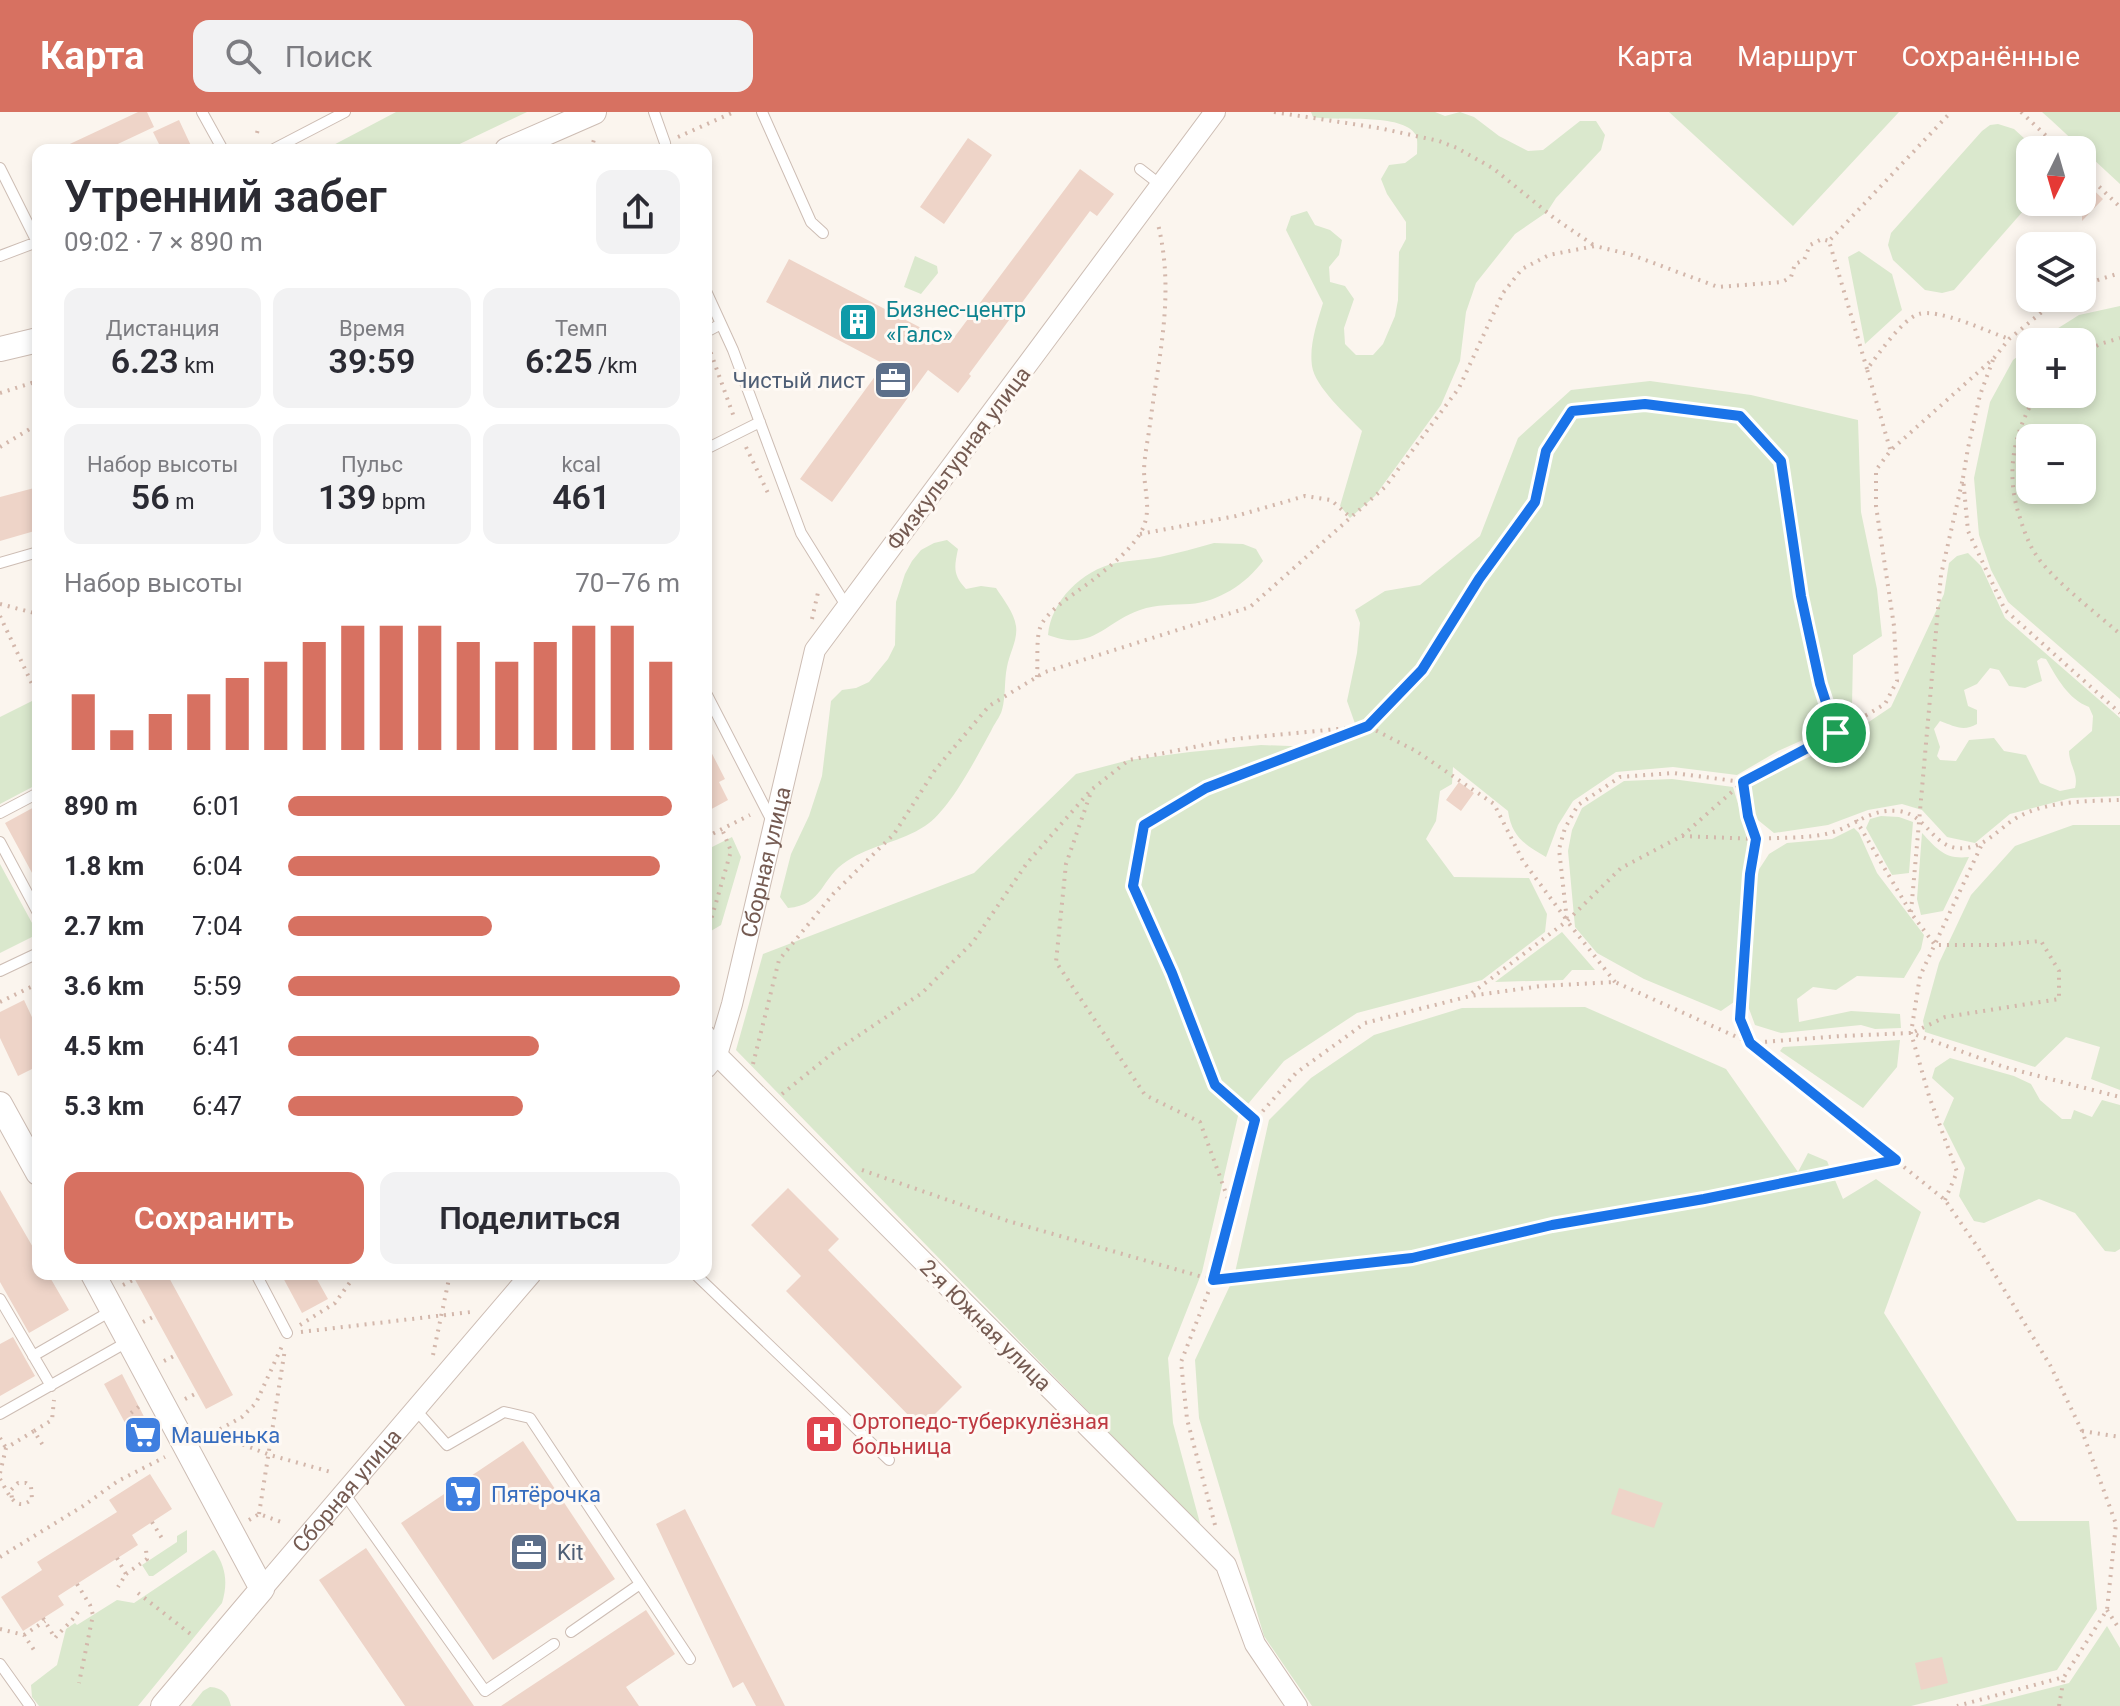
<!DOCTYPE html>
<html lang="ru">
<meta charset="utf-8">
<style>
body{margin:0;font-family:Roboto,sans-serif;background:#f2f2f3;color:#2b2b33;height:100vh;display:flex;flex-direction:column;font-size:30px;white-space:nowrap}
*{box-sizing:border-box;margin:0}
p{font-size:26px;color:#7c7c81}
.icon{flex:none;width:44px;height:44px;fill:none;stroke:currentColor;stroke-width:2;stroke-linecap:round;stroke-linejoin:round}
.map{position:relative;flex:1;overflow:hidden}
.details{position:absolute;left:32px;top:32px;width:680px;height:1136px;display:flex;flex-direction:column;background:#fff;border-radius:16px;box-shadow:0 4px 12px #0003}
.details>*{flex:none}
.needle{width:52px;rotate:185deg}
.controls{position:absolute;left:2016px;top:24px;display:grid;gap:16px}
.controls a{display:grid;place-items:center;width:80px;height:80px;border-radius:16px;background:#fff;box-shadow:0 4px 12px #0003;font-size:40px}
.pin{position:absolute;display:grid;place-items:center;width:68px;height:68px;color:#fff;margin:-34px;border:4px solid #fff;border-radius:50%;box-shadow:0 2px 8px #0007}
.round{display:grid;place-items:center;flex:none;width:84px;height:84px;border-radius:16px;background:#f2f2f3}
.headline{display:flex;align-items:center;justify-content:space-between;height:136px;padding:0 32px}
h1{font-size:44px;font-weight:600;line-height:60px}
.figures{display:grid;grid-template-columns:repeat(3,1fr);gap:12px;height:136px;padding:8px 32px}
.figures div{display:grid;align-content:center;border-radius:16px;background:#f2f2f3;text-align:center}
.figures b{font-size:34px;font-weight:600}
.figures small{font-size:22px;font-weight:400}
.figures p{font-size:22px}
.chart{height:224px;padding:16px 32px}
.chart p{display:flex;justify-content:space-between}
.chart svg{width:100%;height:144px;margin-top:8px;stroke:#d77161;stroke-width:6}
.action{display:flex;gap:16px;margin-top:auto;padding:16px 32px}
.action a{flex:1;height:92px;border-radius:16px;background:#d77161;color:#fff;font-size:32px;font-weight:600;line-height:92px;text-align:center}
.action a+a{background:#f2f2f3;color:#2b2b33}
ul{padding:0 32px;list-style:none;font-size:26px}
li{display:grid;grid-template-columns:128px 96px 1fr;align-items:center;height:60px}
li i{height:20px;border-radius:10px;background:#d77161}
header{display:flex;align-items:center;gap:48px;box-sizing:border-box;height:112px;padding:0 40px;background:#d77161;color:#fff}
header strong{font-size:38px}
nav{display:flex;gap:44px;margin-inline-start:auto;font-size:28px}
.search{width:560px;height:72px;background:#f2f2f3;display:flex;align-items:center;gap:20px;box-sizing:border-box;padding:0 28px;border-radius:16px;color:#7c7c81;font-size:30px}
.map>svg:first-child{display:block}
</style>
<header>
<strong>Карта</strong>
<div class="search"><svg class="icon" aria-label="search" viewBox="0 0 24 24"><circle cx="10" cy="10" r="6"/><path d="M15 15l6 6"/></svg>Поиск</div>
<nav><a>Карта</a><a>Маршрут</a><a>Сохранённые</a></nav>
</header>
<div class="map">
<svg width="2120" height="1594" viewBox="0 0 2120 1594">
<rect width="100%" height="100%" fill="#fbf5ee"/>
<path fill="#dae8cd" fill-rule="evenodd" d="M396,0H527L447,38H324Z
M1311,0H1435L1445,4L1460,0L1474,5L1499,24L1528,39L1543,38L1580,9H1596L1605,23L1601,38L1556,86L1547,100L1515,122L1476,171L1466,200L1460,249L1441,293L1375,384L1350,406L1340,394L1362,319C1347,303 1315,275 1312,254C1309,233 1317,211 1323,191L1286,118L1291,104L1307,99L1315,113L1330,118L1342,128L1339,143L1329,155L1330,170L1345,174L1354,187L1344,216L1345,232L1356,243H1373L1383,232L1395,204L1398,188L1399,140L1406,127V110L1387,82L1381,67L1389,53L1405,51L1417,42C1417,36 1418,28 1416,23C1402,0 1338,10 1313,5Z
M1669,0H1899L1793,114Z
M2042,0H2120V72L2051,8Z
M1998,12L2014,17L2037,38H2030L2031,90L1954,178L1942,181L1925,178L1893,148L1888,133L1891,121L1982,19L1990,13Z
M1859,139L1892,162L1902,198L1865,232L1848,145Z
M915,144L937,154L938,161L921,182L904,175Z
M2120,194V587L2008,490L1991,458L1979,423L1974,366L1990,290L2013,248L2030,235V282H2082V230H2036L2079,203ZM2082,326V378H2030V326Z
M1650,269L1751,283L1858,308L1861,400L1877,477L1882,524L1853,543L1852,594L1841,611L1778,639L1737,663L1673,655L1616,660L1573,689L1558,713L1546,745C1525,732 1512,726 1508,699L1453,655L1452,672L1440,679L1436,709L1426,727L1454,765L1529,766L1547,802L1545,820L1482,868L1357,901L1284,949L1238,1004L1202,1160L1168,1246L1173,1311L1201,1415L736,938L763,842L974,761L1076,662L1129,648L1190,640L1261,633L1316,635L1358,620L1347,589L1357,541L1360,511L1355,498L1385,479L1420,473L1480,424L1518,326L1571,278Z
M947,428L958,437C954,456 953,463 966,477L981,474L996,476C1003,487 1014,500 1016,514C1018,528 1009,542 1007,555C1004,569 1006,584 1002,598C1000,605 994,612 991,619C976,646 950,698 925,714C901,730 871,733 847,749C821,765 824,793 788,796L780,785L791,742L809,704L822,664L831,589L842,578L856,576L869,570L888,547L895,533L896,490L905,462L912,449L921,438L934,431Z
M1214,431L1243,432L1256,437L1263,449C1246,472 1218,490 1190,492C1173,493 1157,492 1140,498C1103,511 1093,540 1048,523C1051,489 1082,458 1116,451C1131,448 1146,448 1160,445C1178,441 1196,436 1214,431Z
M1968,441L1981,454L2005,506L2120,606V684L2071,686L2010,702L1975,731L1947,725L1922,698L1902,692L1868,698L1828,713L1774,721L1753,704L1751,674L1839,630L1891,595L1944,482L1949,451L1957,444ZM2041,546L2046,547C2057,566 2068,587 2089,595L2093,604L2092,619L2069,639C2069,653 2079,662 2075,676L2060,679L2040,671L2026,643L2004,639L1994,626L1969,628L1956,649L1940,648L1937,644L1940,635L1934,617L1940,609C1954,614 1963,620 1977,612V598L1968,594L1964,578L1977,572L1990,556L1999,558L2009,574L2025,576L2042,569L2037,549Z
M38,586V672L0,692V605Z
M1672,667L1733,675L1747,722L1748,735L1734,890L1721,899L1644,867L1597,841L1575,815L1568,739L1572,718L1582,696L1624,669Z
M1881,704L1899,705L1913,710L1909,761L1892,763L1866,716L1870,707Z
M2073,713H2120V978L2091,967L2100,935L2066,925L2035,955L1925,920L1923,909L1939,851L1971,783L2015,734Z
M1854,716L1859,721L1877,761L1924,823L1921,837L1904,866L1857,864L1836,878L1813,875L1797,887L1799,910L1851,899L1900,902L1901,916L1875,917L1861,913L1781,921L1755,913L1748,894L1756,762L1769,742L1787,731L1832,727Z
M1922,721C1937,737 1945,748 1969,745L1943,799L1921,803L1917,787Z
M732,725L741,745L721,813L706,822V738Z
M0,752L38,822L0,841Z
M1562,820L1595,858H1572L1563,868L1495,870Z
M1585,895L1726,957L1798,1060L1808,1041L1827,1049L1843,1087L1876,1067L1921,1100L1884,1201L2017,1409H2089L2097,1497L2057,1558L1911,1594H1312L1264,1524L1199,1306L1195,1248L1234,1165L1269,1008L1311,966L1374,923L1462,896Z
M1900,928L1897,955L1863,996L1780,939L1783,935Z
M1950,946L2014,964L2031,972L2040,988L2062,1007H2071L2074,998L2092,1005L2102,988L2120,993V1137L2115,1140L2105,1139L2075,1101L2039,1087L1984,1111L1974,1109L1959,1084L1965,1056L1943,1012L1954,986L1932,966L1935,956Z
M187,1418V1440L153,1464H149L142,1453L177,1430V1424Z
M213,1438L215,1439C226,1456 228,1471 222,1491L138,1594H39L32,1585L31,1573L57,1553L66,1517L75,1511L77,1513L117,1488L134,1491Z
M2107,1514L2120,1536V1594H1979L2069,1571Z
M210,1575C223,1576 228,1582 231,1594H191L203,1579Z"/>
<path fill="#eed4c8" d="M138,0H147L154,15L105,38H57Z
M179,8L193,38H162L153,20Z
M968,26L992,43L944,112L920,95Z
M1080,57L1114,82L1097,104L1090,99L969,262L971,264L958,281L928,258L832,390L800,367L884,252L766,190L789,147L950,231Z
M2082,67L2103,87L2082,109Z
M38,375V418L0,429V385Z
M706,630L725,667L719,670L728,688L706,700Z
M1459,670L1474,681L1461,699L1446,688Z
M38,693V772L5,711Z
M24,888L38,918V954L18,964L0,926V900Z
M788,1076L839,1127L828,1138L962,1275L921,1316L786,1179L801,1164L751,1113Z
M0,1078L38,1144V1162H48L69,1198L29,1221L0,1170Z
M132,1162H167L233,1283L206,1297Z
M281,1162H314L328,1187L302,1201Z
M13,1225L35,1264L0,1284V1232Z
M122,1262L154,1324L137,1333L104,1272Z
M523,1329L615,1467L493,1548L401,1411Z
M150,1362L172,1397L132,1423L138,1433L58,1484L64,1493L23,1519L1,1485L42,1458L37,1450L117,1400L109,1388Z
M1619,1376L1663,1391L1654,1416L1611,1402Z
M685,1397L785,1594H756L743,1570L733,1576L656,1412Z
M366,1436L474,1594H405L319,1468Z
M646,1498L675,1542L626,1575L639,1594H501Z
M1942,1545L1948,1571L1921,1578L1915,1551Z"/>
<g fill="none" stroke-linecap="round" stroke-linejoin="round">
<defs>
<path id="service" d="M202,0L223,38
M654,0L665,31L666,38
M762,0L811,110L823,121
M272,38L345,0
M0,56L38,132
M1140,57L1162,74
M0,144L37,130
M706,179L733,238L801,421L847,495
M706,220L721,212
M706,337L760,310
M0,451L38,440
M706,498V502
M706,581L773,711
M0,701L38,681
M0,730L38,801
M0,859L38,841
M256,1162L287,1221
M695,1162L889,1348
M0,1187L51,1274
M33,1244L111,1199
M415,1297L447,1333L504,1300L530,1306L690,1547
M0,1302L129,1229
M344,1381L485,1579L554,1532
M571,1520L640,1472
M0,1552L30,1594"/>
<g id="minor">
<path d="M706,924L717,943L748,974L1226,1453L1255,1532L1297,1594"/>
<path id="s1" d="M706,956L717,943L732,892L815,538L1215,0"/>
<path id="s2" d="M262,1477L531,1162"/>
</g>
<path id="tertiary" d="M507,38L594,0
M0,237L38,228
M0,992L38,1061
M93,1162L262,1477L163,1594"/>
</defs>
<use href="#service" stroke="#cdbdb4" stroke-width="12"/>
<use href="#minor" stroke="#cdbdb4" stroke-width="22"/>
<use href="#tertiary" stroke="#cdbdb4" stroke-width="26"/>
<path stroke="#d3b7ab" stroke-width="4" stroke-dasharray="2 6" stroke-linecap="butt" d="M1274,0L1379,16L1439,29L1457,36L1494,57L1554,106L1595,134
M2021,0L2061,38
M257,21L258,17
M678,25L734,0
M591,38L595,24
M2082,58L2120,95
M2082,173L2120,161
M708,233L735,308
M2082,241L2100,232L2120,226
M1993,248L1980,283L1968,336L1963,366L1968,419L2005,498L2120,601
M1867,257L1829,129L1951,0
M0,281L38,269
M2037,282C2013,321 2005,362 2020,406C2025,422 2031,438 2042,451C2064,477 2094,499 2120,522
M0,335L38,312
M746,335L768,381
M1890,337L1867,257C1878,243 1903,206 1919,202C1938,196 1989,220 2009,227
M1140,422L1236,404L1305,384L1331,388L1350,405
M0,492L38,502
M0,504L33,574
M812,507L819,476
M1037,565C1038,553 1036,526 1040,516C1045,499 1079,479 1094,467C1110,454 1130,439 1141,420C1152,400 1145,382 1144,360C1144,345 1148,328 1150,312C1159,242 1175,182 1158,112
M34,576L38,584
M1369,615L1416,639L1494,692L1523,749L1566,807
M1743,670L1748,704L1756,727C1780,725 1807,727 1830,721C1855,714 1870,696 1899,699C1929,703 1933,740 1966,736C1988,733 1999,716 2018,705C2047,689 2087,689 2120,688
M1090,683L1066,752L1056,850L1145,983L1200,1010L1231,1095
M1856,708L1911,801L1935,833H1997L2041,829L2059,859V887L1945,905L1912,921
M1682,724L1756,727L1750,762L1740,907L1750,931L1841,924L1911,921L2004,955L2120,985
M706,725L750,703
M1911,800L1941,463L1963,366
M706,810L711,808L731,739L722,717
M1615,870L1567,809L1559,737L1565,716L1578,693L1620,665L1673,661L1743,670L1836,621L1885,592L1897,569L1894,514L1876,394V358L1891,338L1994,246L2009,227L2059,186
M1472,881L1567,809L1621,756L1682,724L1743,670
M0,890L35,873
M37,916H38
M753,952L779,848L834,781L894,722L935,658L989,594L1045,560L1250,495L1385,375L1459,276L1503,181L1522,157L1549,143L1595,134L1632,143L1718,175L1782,170L1791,165L1795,152L1804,148L1810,133L1822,127L1829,129
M782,982L834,940L922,881L973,830L1027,751L1091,678L1129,648L1234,627L1368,614L1422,558L1479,467L1535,390L1546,339L1572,299L1645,292L1740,304L1781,349L1801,484L1820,572L1836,621
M1254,1007L1215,973L1172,861L1133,774L1144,713L1206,676L1361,617
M862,1058L1008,1109L1213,1168L1412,1146L1552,1113L1704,1087L1896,1048
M1945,1088L1957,1060L1929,984L1911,921L1920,864L1982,732
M123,1173L135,1167
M143,1210L155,1204
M300,1213L335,1191L356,1162
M301,1220L471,1200
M433,1243L450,1162
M164,1249L176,1243
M185,1287L197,1281
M131,1301L141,1293
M34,1319L52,1308L54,1288
M2082,1319L2120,1325
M213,1321L270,1343L331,1360
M206,1325L242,1305L256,1291L282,1234
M0,1326L6,1336
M0,1361L6,1336L34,1319L44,1335
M0,1367C8,1380 15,1402 32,1387L31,1375L26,1371H18L11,1378L12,1387
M259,1402L285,1237
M249,1408L259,1402L284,1411
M152,1410L163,1428
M1215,1413L1187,1307L1181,1250L1213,1168L1255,1008L1296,961L1365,911L1470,884L1541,874L1615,870L1750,931L1945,1088L1983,1143L2050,1253L2082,1319L2116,1412L2107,1498L2064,1565L1957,1594
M0,1445L83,1394L118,1369L165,1345
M117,1446L126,1462L118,1475
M126,1462L147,1447L146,1438
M77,1472L90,1493L93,1503L79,1571
M138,1481L193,1524
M2107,1498L2120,1518
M43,1506L55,1526C62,1517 72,1510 78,1500
M0,1517L24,1523L34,1538
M24,1523L45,1509
M2059,1594L2064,1565"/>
<use href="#service" stroke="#fff" stroke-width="10"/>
<use href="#minor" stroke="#fff" stroke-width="20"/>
<use href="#tertiary" stroke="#fff" stroke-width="24"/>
</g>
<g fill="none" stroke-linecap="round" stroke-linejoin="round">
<defs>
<path id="route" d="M1645,292L1740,304L1781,349L1801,484L1820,572L1836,621L1743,670L1748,704L1756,727L1750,762L1740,907L1750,931L1896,1048L1704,1087L1552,1113L1412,1146L1213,1168L1255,1008L1215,973L1172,861L1133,774L1144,713L1206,676L1368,614L1422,558L1479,467L1535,390L1546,339L1572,299Z"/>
</defs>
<use href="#route" stroke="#fff" stroke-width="16"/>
<use href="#route" stroke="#1a73e8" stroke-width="10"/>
</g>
<defs>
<symbol id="building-square" viewBox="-11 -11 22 22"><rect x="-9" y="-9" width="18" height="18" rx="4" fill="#0f9aa8" stroke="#fef9f4"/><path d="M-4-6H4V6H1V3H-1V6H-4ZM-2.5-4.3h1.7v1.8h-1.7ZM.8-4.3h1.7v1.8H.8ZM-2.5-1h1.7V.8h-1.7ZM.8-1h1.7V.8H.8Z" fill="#fff"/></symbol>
<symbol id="office-square" viewBox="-11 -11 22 22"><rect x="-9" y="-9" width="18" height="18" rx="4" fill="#5c6f8a" stroke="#fef9f4"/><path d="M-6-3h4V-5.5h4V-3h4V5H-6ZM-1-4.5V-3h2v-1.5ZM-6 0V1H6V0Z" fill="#fff"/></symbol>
<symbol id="hospital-square" viewBox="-11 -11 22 22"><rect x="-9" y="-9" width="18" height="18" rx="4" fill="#e0444e" stroke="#fef9f4"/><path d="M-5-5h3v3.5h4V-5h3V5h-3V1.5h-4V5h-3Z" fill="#fff"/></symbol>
<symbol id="supermarket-square" viewBox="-11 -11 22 22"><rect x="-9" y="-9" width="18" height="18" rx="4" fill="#3f7fe0" stroke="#fef9f4"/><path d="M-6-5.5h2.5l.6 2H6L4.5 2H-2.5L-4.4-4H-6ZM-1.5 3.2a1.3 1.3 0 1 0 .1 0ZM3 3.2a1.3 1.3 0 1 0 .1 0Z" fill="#fff"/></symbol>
</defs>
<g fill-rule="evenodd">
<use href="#building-square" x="836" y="188" width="44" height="44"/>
<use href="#office-square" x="871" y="246" width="44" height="44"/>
<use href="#hospital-square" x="802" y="1300" width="44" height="44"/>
<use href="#supermarket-square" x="121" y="1301" width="44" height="44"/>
<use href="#supermarket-square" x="441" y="1360" width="44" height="44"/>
<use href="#office-square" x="507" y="1418" width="44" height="44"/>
</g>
<g text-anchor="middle" stroke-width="6" stroke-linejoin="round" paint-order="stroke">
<g font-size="22" fill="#0d838f" stroke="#fef9f4" text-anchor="start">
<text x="886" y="205">Бизнес-центр<tspan x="886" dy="25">«Галс»</tspan></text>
</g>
<g font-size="22" fill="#4e5e75" stroke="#fef9f4" text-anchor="end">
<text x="865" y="276">Чистый лист</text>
<text x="557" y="1448" text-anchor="start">Kit</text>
</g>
<g font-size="22" fill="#755b52" stroke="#fef9f4">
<text transform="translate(958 346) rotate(-53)" y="8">Физкультурная улица</text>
<text dy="8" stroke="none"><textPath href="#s1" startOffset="216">Сборная улица</textPath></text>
<text transform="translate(986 1213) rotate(45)" y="8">2-я Южная улица</text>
<text dy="8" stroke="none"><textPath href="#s2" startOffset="130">Сборная улица</textPath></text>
</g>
<g font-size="22" fill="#be3a42" stroke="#fef9f4" text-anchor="start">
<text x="852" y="1317">Ортопедо-туберкулёзная<tspan x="852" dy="25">больница</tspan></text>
</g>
<g font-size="22" fill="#366cbe" stroke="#fef9f4" text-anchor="start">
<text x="171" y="1331">Машенька</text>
<text x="491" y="1390">Пятёрочка</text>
</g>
</g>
</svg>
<div class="controls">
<a><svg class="needle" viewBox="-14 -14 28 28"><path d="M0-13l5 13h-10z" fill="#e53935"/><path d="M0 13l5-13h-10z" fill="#7c7c81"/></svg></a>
<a><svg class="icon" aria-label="layers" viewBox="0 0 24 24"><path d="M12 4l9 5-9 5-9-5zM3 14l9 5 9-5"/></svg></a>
<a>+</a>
<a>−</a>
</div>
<div class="pin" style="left:1836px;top:621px;background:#1e9e55"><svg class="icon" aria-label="arrive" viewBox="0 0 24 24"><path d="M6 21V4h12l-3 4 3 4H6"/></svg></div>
<section class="details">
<div class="headline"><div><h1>Утренний забег</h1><p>09:02 · 7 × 890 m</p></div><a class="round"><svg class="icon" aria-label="share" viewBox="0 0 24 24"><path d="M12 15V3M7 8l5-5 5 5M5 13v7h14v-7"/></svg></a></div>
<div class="figures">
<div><p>Дистанция</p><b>6.23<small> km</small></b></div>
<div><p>Время</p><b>39:59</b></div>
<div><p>Темп</p><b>6:25<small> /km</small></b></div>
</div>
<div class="figures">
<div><p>Набор высоты</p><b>56<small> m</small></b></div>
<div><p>Пульс</p><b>139<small> bpm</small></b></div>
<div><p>kcal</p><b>461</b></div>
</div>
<div class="chart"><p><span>Набор высоты</span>70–76 m</p>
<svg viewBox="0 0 160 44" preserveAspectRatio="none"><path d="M5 44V27M15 44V38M25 44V33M35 44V27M45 44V22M55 44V17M65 44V11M75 44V6M85 44V6M95 44V6M105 44V11M115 44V17M125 44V11M135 44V6M145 44V6M155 44V17"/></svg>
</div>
<ul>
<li><b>890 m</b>6:01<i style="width:98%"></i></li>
<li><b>1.8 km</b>6:04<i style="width:95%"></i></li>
<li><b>2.7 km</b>7:04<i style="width:52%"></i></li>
<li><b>3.6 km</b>5:59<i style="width:100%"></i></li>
<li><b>4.5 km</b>6:41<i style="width:64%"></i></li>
<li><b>5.3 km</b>6:47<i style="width:60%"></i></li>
</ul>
<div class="action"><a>Сохранить</a><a>Поделиться</a></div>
</section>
</div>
